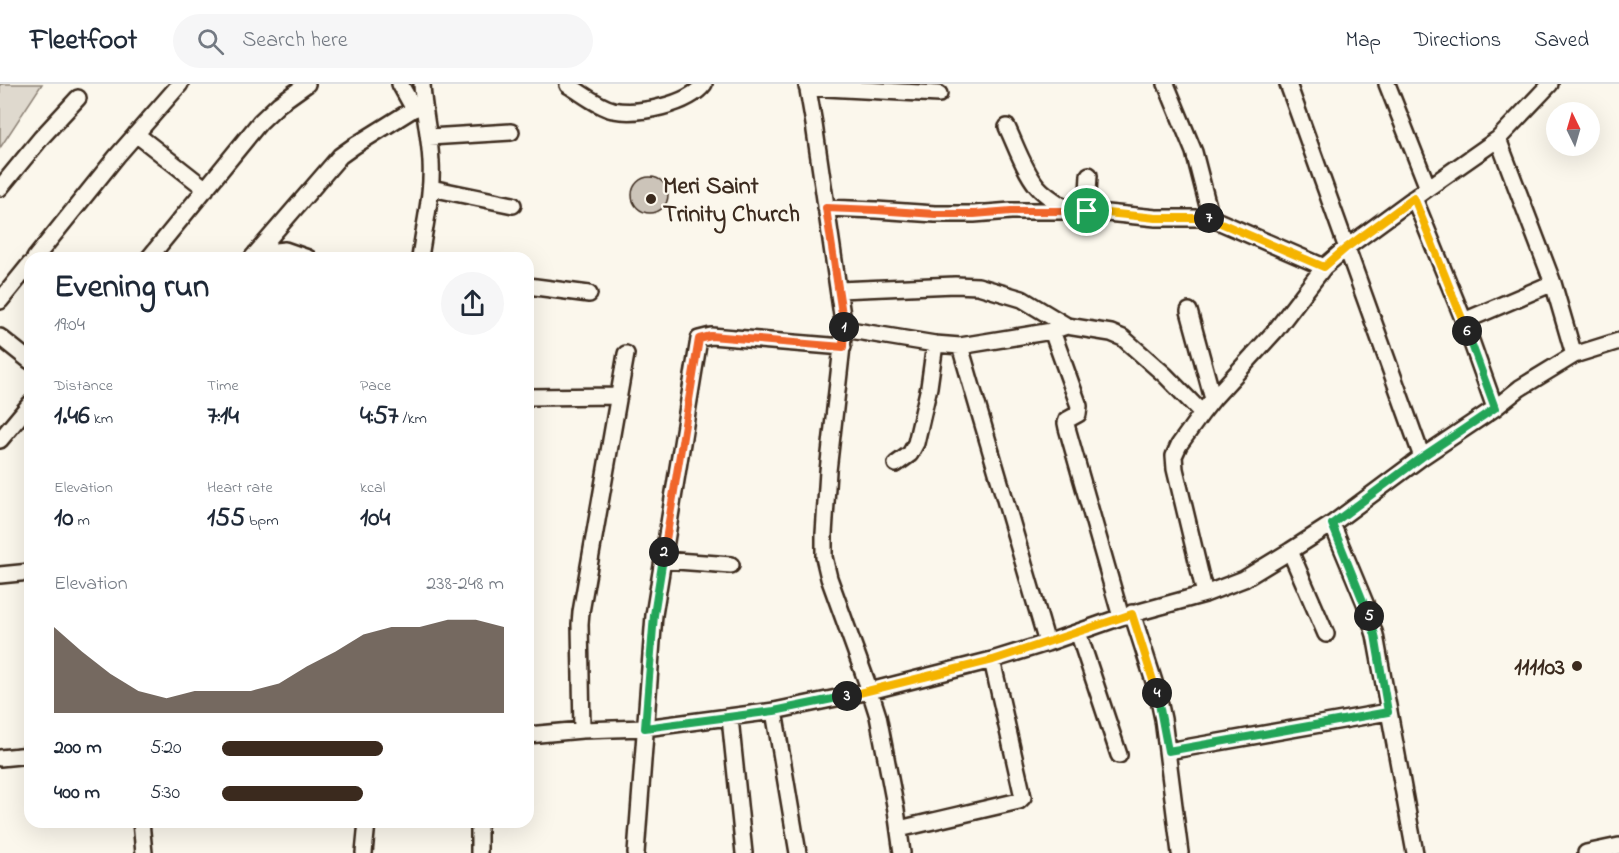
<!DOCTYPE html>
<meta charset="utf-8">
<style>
body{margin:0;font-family:"Indie Flower",sans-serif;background:#f6f6f7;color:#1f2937;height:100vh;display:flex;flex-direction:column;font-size:22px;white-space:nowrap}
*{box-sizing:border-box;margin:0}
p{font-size:20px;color:#747a83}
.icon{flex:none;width:33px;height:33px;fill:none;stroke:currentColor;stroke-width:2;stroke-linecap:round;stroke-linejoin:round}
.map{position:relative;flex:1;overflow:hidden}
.details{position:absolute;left:24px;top:168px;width:510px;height:576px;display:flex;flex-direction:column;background:#fff;border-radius:18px;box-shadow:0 6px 24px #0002}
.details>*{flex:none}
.needle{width:39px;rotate:355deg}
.fabs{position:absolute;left:1546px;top:18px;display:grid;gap:12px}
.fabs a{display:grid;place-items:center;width:54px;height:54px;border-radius:50%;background:#fff;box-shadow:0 6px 24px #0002;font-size:30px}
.pin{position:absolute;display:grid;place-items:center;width:51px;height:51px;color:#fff;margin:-26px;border:3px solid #fff;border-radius:50%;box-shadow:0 2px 6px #0007}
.km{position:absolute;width:30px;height:30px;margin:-15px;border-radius:50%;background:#222;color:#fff;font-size:16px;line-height:30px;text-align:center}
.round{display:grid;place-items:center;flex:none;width:63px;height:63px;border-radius:32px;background:#f6f6f7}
.overview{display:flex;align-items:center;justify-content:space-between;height:102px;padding:0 30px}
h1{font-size:33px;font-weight:800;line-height:45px}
.stats{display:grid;grid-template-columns:repeat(3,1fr);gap:9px;height:102px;padding:6px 30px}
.stats div{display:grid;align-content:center}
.stats b{font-size:26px;font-weight:800}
.stats small{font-size:16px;font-weight:400}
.stats p{font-size:16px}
.chart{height:168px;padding:12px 30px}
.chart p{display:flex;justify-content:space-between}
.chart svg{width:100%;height:108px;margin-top:6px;fill:#3b2a1e;opacity:.7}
ul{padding:0 30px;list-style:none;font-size:20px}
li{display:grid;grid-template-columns:96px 72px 1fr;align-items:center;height:45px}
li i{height:15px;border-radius:8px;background:#3b2a1e}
header{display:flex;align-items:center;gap:36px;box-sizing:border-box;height:84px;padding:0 30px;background:#fff;border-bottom:2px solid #e0e1e3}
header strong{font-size:28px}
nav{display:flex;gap:33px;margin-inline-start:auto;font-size:21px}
.search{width:420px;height:54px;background:#f6f6f7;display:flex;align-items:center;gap:15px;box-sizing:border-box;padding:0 21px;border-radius:33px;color:#747a83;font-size:22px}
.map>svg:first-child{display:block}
</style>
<header>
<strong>Fleetfoot</strong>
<div class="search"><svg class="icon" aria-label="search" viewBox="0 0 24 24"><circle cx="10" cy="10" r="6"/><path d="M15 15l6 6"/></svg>Search here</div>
<nav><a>Map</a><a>Directions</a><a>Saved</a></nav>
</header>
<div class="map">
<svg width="1619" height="769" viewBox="0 0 1619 769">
<rect width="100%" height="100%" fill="#fbf7ec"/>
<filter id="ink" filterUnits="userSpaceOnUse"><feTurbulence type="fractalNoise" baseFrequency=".0167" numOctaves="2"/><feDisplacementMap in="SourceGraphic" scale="12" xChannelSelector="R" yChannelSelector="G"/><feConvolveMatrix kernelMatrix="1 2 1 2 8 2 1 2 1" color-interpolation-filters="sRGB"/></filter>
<g filter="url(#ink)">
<path fill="#dfd9ce" stroke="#8d8276" stroke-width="1.5" d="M0,0H42L0,64Z"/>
<path fill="#ccc4b9" stroke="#3b2a1e" stroke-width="1.5" d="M632 111a18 18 0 1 1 36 0a18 18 0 1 1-36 0Z"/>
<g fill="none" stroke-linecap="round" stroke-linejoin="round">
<defs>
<path id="minor" d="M400,0L414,25
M807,0L814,40L844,245L828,387L824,450V473L829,494L870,607L878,632L896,726L902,769
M1166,0L1194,68L1211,134L1324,183L1275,247L1213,315L1202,329L1179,361L1174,372L1175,385L1205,510
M1387,0L1428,104
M568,1C582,9 597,22 613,26C638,31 688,21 704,0
M807,3L939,10
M1007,43C1016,62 1024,86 1037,102C1046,113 1060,120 1072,128
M136,50L206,105
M429,53L511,48
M1089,91L1087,127L1156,134H1211
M0,104L41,54L78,14
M431,104L513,121
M1414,114L1464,237L1553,199L1498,55
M826,124L876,126L935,130H974L1011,127H1087
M256,169L285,166L308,174
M35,174L117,72L180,0
M149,174L260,38L279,20L307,0
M252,174L340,72L354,62L423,19
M420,174C424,143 433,109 431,78C430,52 423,26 422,0
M1324,183L1346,164L1428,104L1498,55L1550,0
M528,202L589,210
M839,206L955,201L978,202L1022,215L1067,242L1052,247L960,262L935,260L844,245
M0,217L30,180
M1189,227L1213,315
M1464,237L1495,324
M1067,242L1111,249L1123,254L1165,291L1202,329
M1052,247L1079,322L1078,330L1067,336L1066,339L1067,344L1121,533
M0,253L30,277
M960,262L1047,559
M1574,271L1619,257
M528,313L619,312
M0,356L30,320
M1422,373L1495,324L1520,304L1574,271L1553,199
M896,380L910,370L916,359L929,303L935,260
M1332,440L1365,519L1375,551L1415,769
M1290,467L1326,550
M663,476L731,481
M0,491L30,488
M1132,529L1157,607L1163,635L1180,769
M1078,548L1119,671
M774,627L798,769
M730,634L744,769
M582,646L580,540L581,528L626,270
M528,651L582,646L645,644L774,627L870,607L992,576L1047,559L1121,533L1205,510L1244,495L1290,467L1332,440L1422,373L1288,0
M1168,667L1388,628
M0,674L30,671
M141,738L144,769
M479,738V769
M899,745L1019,717L1023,713L992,576
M364,769L367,738
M636,769L654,531L699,255L711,252L843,263
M1586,769L1619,762"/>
</defs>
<use href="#minor" stroke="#3b2a1e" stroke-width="20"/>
<use href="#minor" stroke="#fbf7ec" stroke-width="15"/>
</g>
</g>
<g fill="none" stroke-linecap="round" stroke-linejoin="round" filter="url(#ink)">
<defs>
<path id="split-1" d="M844,243L826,124L876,126L935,130H974L1011,127H1087"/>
<path id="split-2" d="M664,468L699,255L711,252L843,263L844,243"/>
<path id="split-3" d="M664,468L654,531L645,644L774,627L847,612"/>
<path id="split-4" d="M847,612L993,576L1132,530L1157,609"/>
<path id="split-5" d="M1157,609L1168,667L1388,628L1375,551L1369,532"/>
<path id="split-6" d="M1369,532L1332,440L1422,373L1495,324L1467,247"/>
<path id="split-7" d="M1209,134L1324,183L1346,164L1414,114L1467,247"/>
<path id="split-8" d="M1087,127L1156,134H1209"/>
</defs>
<use href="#split-1" stroke="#fff" stroke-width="12"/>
<use href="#split-2" stroke="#fff" stroke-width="12"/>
<use href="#split-3" stroke="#fff" stroke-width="12"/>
<use href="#split-4" stroke="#fff" stroke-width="12"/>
<use href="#split-5" stroke="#fff" stroke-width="12"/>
<use href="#split-6" stroke="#fff" stroke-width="12"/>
<use href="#split-7" stroke="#fff" stroke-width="12"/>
<use href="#split-8" stroke="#fff" stroke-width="12"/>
<use href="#split-1" stroke="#f0652b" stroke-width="8"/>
<use href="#split-2" stroke="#f0652b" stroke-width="8"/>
<use href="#split-3" stroke="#22a559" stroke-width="8"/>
<use href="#split-4" stroke="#f5b400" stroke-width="8"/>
<use href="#split-5" stroke="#22a559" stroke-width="8"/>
<use href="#split-6" stroke="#22a559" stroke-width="8"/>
<use href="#split-7" stroke="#f5b400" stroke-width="8"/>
<use href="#split-8" stroke="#f5b400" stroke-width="8"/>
</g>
<g fill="#3b2a1e" stroke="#fbf7ec" stroke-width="2">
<circle cx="651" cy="115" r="6"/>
<circle cx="1577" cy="582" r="6"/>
</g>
<g text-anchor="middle" stroke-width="4.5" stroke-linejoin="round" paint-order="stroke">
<g font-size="24" font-weight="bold" fill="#3b2a1e" stroke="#fbf7ec" text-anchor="start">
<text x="663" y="109">Meri Saint<tspan x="663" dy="28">Trinity Church</tspan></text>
<text x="1565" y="590" text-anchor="end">111103</text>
</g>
</g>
</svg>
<div class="fabs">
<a><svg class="needle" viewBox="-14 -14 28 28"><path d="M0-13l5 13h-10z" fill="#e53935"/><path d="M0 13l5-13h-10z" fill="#747a83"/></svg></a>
</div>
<div class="pin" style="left:1087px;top:127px;background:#1e9e55"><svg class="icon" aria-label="arrive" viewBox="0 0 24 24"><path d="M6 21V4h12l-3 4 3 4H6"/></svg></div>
<b class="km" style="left:844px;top:243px">1</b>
<b class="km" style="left:664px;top:468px">2</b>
<b class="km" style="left:847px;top:612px">3</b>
<b class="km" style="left:1157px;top:609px">4</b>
<b class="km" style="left:1369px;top:532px">5</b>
<b class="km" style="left:1467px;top:247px">6</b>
<b class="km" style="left:1209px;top:134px">7</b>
<section class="details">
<div class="overview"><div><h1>Evening run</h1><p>19:04</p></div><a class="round"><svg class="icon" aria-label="share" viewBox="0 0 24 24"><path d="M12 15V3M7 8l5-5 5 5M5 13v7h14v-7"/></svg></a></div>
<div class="stats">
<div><p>Distance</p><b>1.46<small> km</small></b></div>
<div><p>Time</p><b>7:14</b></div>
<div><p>Pace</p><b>4:57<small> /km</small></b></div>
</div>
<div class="stats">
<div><p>Elevation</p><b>10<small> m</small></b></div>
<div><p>Heart rate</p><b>155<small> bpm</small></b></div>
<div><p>kcal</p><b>104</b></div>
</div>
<div class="chart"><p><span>Elevation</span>238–248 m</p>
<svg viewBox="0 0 160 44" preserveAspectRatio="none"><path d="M0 44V9L10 19L20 28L30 35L40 38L50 35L60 35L70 35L80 32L90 25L100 19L110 12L120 9L130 9L140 6L150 6L160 9V44z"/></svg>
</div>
<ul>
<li><b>200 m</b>5:20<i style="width:57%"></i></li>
<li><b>400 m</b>5:30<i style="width:50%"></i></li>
</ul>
</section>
</div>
